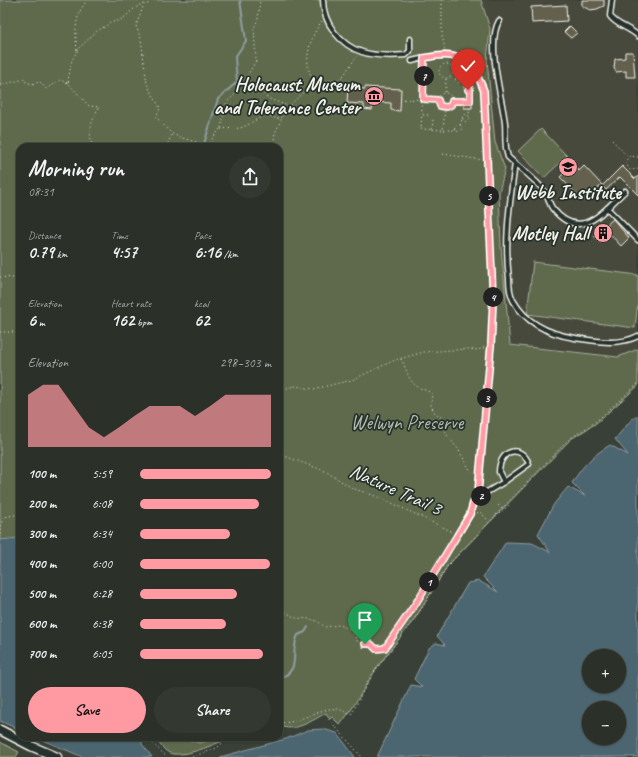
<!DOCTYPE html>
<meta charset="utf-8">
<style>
body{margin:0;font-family:Caveat,sans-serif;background:#333831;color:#f1f3f6;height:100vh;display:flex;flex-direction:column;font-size:15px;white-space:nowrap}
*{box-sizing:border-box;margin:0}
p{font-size:13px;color:#a6a9a8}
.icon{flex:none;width:22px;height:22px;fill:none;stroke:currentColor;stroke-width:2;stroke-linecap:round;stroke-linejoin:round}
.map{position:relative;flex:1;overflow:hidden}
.side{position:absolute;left:16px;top:143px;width:267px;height:598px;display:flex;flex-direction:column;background:#2b3029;border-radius:12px;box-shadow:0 1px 3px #0004,0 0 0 1px #474b46}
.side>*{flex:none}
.controls{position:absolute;left:582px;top:649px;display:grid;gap:8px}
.controls a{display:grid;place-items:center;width:44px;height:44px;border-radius:50%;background:#2b3029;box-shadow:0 1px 3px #0004,0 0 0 1px #474b46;font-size:20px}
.pin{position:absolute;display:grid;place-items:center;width:34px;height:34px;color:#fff;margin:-41px -17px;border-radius:50% 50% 50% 0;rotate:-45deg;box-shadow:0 0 4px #0007}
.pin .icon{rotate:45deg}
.km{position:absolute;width:20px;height:20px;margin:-10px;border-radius:50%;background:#222;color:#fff;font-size:11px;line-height:20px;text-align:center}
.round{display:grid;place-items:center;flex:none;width:42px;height:42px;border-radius:21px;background:#333831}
.overview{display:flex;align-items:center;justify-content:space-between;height:68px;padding:0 12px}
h1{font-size:22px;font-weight:600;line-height:30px}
.figures{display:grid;grid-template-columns:repeat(3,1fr);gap:6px;height:68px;padding:4px 12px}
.figures div{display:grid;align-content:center}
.figures b{font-size:17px;font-weight:600}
.figures small{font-size:11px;font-weight:400}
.figures p{font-size:11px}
.chart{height:112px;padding:8px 12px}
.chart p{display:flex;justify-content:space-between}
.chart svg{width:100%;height:72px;margin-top:4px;fill:#ff9aa2;opacity:.7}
.button{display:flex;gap:8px;margin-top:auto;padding:8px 12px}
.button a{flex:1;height:46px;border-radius:24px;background:#ff9aa2;color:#111;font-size:16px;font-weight:600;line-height:46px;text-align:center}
.button a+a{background:#333831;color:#f1f3f6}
ul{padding:0 12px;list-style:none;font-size:13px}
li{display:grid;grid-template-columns:64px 48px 1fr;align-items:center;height:30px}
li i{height:10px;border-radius:5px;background:#ff9aa2}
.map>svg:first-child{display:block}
</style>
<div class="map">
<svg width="638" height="757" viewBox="0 0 638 757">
<rect width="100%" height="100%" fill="#394037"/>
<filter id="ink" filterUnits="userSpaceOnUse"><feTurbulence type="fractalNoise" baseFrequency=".025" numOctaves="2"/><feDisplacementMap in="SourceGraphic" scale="8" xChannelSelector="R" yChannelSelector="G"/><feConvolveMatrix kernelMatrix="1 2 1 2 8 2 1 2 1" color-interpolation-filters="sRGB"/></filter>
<g filter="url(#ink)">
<path fill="#464a3e" d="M480,0H638V372L618,357L510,345L501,247L499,192Z"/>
<path fill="#5e6b4d" stroke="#a9ae9a" d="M0,0H481L490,29L487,60L495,142L505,169L499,192L501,247L510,345L618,357L638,349V386L595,424L571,439L448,565L416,617L378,666L351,710L340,725L332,717L330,719L326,713C313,720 293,734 279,725V147H20V574L0,563Z
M541,129L567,156L544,178L518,151Z
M533,262L638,275V302L635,328L527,314Z
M178,737L200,743L220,737H232C217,743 190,756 174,754C167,754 161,746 157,741L163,738Z
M0,742L19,752L16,757H0Z"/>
<path fill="#4c6571" stroke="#8f9da1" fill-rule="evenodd" d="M638,416V757H377L411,685L422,687L414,679L429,648L436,643L445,645L437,636L468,583L479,581L498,592L483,577L506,542L532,543L550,552L538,534L554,504L568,487L585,496L572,483C584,464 592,456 610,445L628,455L615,439L632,419ZM589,656H619V686H589ZM589,708H619V738H589Z
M20,538V730L0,721V540Z
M323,729L337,733L355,757H220L286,739L308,730Z
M35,737H142V744L152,757H83Z"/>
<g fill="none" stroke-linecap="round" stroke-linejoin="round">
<path stroke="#8f9da1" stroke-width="2" d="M203,147L218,99L237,82L235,57L246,41L240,0
M279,679C303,669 289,653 298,635L305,632L308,627"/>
</g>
<path fill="#64604d" stroke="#f4f1e8" d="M582,0H604V6L597,9L590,10L582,6Z
M566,5L567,21L532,23L531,7Z
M570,26L577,33L571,38L564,32Z
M625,52H633L635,77H626V71L616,72L614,68L615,59L625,58Z
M365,87L401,89L400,111L391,110V103L373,102L372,110L364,109V104L347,103L348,88L365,89Z
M464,97H472V108H464Z
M573,164L579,171L584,166L602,185L583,201L560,177Z
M622,166L635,179L638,176V195L620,177L606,190L602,186Z
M613,219L629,238L621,246L610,234L600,242L594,236Z"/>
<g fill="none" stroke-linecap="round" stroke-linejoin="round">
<defs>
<path id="lane" d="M323,0C323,23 340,45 362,52C374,56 393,56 406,55L410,51V39
M612,0L610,16C617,26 629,27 638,36
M499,21C486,44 502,97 505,123C506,134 504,146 508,157C520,169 536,179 546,193C549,198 549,205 553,209C581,243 603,211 625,191
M412,61C450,51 468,50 484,91L493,300L491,345L478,492L482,495
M515,163C510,202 504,240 509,279C509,286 510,294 513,300C526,324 549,334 575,338C596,341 619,346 638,336
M607,208L638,240
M458,534L470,514L473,503L482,495L504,482L499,472C499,450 521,443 529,464L504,482"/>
<path id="street" d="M0,730L31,746L57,757"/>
</defs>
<use href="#lane" stroke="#f4f1e8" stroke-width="7"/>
<use href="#street" stroke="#f4f1e8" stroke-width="11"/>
<path stroke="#f4f1e8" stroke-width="1" stroke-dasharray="1 3" stroke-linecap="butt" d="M150,0L148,4H144L136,26L141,39L147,84L160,108L156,118C163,122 166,130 173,134C179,138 203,144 211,145
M442,0V36L445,49
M322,21C311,35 300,65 315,81C321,87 331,88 339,89
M77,50C75,32 74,14 88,0
M439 71a7 7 0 1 1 14 0a7 7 0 1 1-14 0Z
M424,65L421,129L443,130L445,108
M455.5 79a3.5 3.5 0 1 1 7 0a3.5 3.5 0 1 1-7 0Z
M246,78C253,85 262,89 267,98L288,106
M462,79L463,83L466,84
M463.5 87a3.5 3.5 0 1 1 7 0a3.5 3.5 0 1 1-7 0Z
M0,85L25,79L26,82L32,84L40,82L46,89L60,80L68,83
M445,92L446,79
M438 100a7 7 0 1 1 14 0a7 7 0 1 1-14 0Z
M400,99L437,100
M453,101H470L469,116
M470,101V90
M462.5 118a3.5 3.5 0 1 1 7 0a3.5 3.5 0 1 1-7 0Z
M423,115H429
M454.5 128a3.5 3.5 0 1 1 7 0a3.5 3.5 0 1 1-7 0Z
M460,125L461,121L463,120
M221,128L227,102L238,91L256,61L254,28L258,19L260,0
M221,129C227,128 234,129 240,128C252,125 263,110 276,119L282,117L293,102L305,91L310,83L341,79L357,56
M432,129L433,120
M444,130H455
M612,140L628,157
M93,147C87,133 92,119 99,107L89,106L69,84L68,80L72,60L79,48L97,31L106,26L110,22C126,23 131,6 144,4
M166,147L172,134
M210,147L212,139L220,129
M273,147L275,133L282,118
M443,154L482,160
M638,157L630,156L627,159L626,164L630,170L638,169
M0,277L14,278L20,276
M0,332H20
M401,359C407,369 408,383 420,388C424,390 428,391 432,393L431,406L435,413L441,417L447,435L458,449L473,475
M279,390L295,386L314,389L352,380L395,360L424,352L468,349L478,350L486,347
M279,454L325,471L352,488L381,498L453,532
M498,505L503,510
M477,513L480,512L488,520
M499,514L509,505
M0,526L4,517L20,514
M0,529V534
M279,613L282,610L296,618L310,619L317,621L325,627L339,625L353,630L357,641L371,644L376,649L385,648L416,603L455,540
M326,716L362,757
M279,722C301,727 328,697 348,714H352L369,679L424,605L448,565L569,439L594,423L638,384
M154,737L151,742L167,757
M191,737L205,740L212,737
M192,757L217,748L227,739L239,737"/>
<use href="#lane" stroke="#26332d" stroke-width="4"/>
<use href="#street" stroke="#26332d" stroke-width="8"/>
</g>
</g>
<g fill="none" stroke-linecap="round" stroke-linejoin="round" filter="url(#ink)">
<defs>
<path id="route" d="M365,644H371L376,649L385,648L416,603L470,514L473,503L482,495L478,492L491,345L493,300L484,91C473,60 458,50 424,58L423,99L438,100L440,106L447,107L451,105L452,101H470V89L468,90"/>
</defs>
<use href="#route" stroke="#fff" stroke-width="8"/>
<use href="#route" stroke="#ff9aa2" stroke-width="5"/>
</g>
<defs>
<symbol id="museum-disc" viewBox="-11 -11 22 22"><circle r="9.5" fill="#ff9aa2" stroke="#26332d"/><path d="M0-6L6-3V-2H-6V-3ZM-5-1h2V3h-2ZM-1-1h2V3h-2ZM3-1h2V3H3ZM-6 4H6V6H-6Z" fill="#111"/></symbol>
<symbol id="university-disc" viewBox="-11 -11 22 22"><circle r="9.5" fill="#ff9aa2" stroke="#26332d"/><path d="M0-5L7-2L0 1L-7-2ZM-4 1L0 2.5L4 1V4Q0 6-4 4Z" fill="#111"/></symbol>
<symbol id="building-disc" viewBox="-11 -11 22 22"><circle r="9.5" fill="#ff9aa2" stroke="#26332d"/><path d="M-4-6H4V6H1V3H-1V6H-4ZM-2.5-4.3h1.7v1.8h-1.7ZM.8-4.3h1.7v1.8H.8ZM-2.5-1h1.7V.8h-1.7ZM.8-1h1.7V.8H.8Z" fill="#111"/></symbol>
</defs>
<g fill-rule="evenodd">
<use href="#museum-disc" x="363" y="85" width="22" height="22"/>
<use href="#university-disc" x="557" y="156" width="22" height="22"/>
<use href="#building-disc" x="592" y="222" width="22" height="22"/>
</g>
<g text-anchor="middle" stroke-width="3.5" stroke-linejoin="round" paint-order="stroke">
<g font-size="20" font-weight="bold" fill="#f4f1e8" stroke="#26332d" text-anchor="end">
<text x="360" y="91">Holocaust Museum<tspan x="360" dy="23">and Tolerance Center</tspan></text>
<text x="568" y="199" text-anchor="middle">Webb Institute</text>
<text x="589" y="240">Motley Hall</text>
</g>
<g font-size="20" fill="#b8bbaa" stroke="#26332d">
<text x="407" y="429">Welwyn Preserve</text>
</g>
<g font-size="20" fill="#f4f1e8" stroke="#26332d">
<text transform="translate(396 489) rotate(24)" y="7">Nature Trail 3</text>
</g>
</g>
</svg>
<div class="controls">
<a>+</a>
<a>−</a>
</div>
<div class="pin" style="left:365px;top:644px;background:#1e9e55"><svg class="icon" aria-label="arrive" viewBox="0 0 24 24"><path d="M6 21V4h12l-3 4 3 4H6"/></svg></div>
<div class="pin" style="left:468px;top:90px;background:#d93025"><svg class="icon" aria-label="check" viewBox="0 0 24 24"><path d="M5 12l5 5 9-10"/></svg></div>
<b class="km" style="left:429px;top:582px">1</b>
<b class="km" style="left:481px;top:496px">2</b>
<b class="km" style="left:487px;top:398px">3</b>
<b class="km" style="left:493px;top:297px">4</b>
<b class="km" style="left:489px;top:196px">5</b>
<b class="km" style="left:424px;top:76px">7</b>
<section class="side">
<div class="overview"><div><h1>Morning run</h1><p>08:31</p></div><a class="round"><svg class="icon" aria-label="share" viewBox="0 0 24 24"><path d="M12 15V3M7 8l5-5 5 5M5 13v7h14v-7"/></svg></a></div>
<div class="figures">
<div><p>Distance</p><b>0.79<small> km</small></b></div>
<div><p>Time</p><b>4:57</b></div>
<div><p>Pace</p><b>6:16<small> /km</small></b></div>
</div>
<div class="figures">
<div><p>Elevation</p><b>6<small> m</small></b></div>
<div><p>Heart rate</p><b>162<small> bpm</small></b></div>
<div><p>kcal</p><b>62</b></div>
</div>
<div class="chart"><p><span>Elevation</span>298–303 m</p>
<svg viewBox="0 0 160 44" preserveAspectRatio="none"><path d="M0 44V12L10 6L20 6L30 19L40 32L50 38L60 32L70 25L80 19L90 19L100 19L110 25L120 19L130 12L140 12L150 12L160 12V44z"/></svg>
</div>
<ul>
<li><b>100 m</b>5:59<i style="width:100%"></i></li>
<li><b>200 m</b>6:08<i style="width:91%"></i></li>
<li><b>300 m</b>6:34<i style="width:69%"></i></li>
<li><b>400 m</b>6:00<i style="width:99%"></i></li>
<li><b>500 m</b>6:28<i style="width:74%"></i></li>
<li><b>600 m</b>6:38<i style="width:66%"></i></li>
<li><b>700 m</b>6:05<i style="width:94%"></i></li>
</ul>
<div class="button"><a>Save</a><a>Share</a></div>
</section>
</div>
